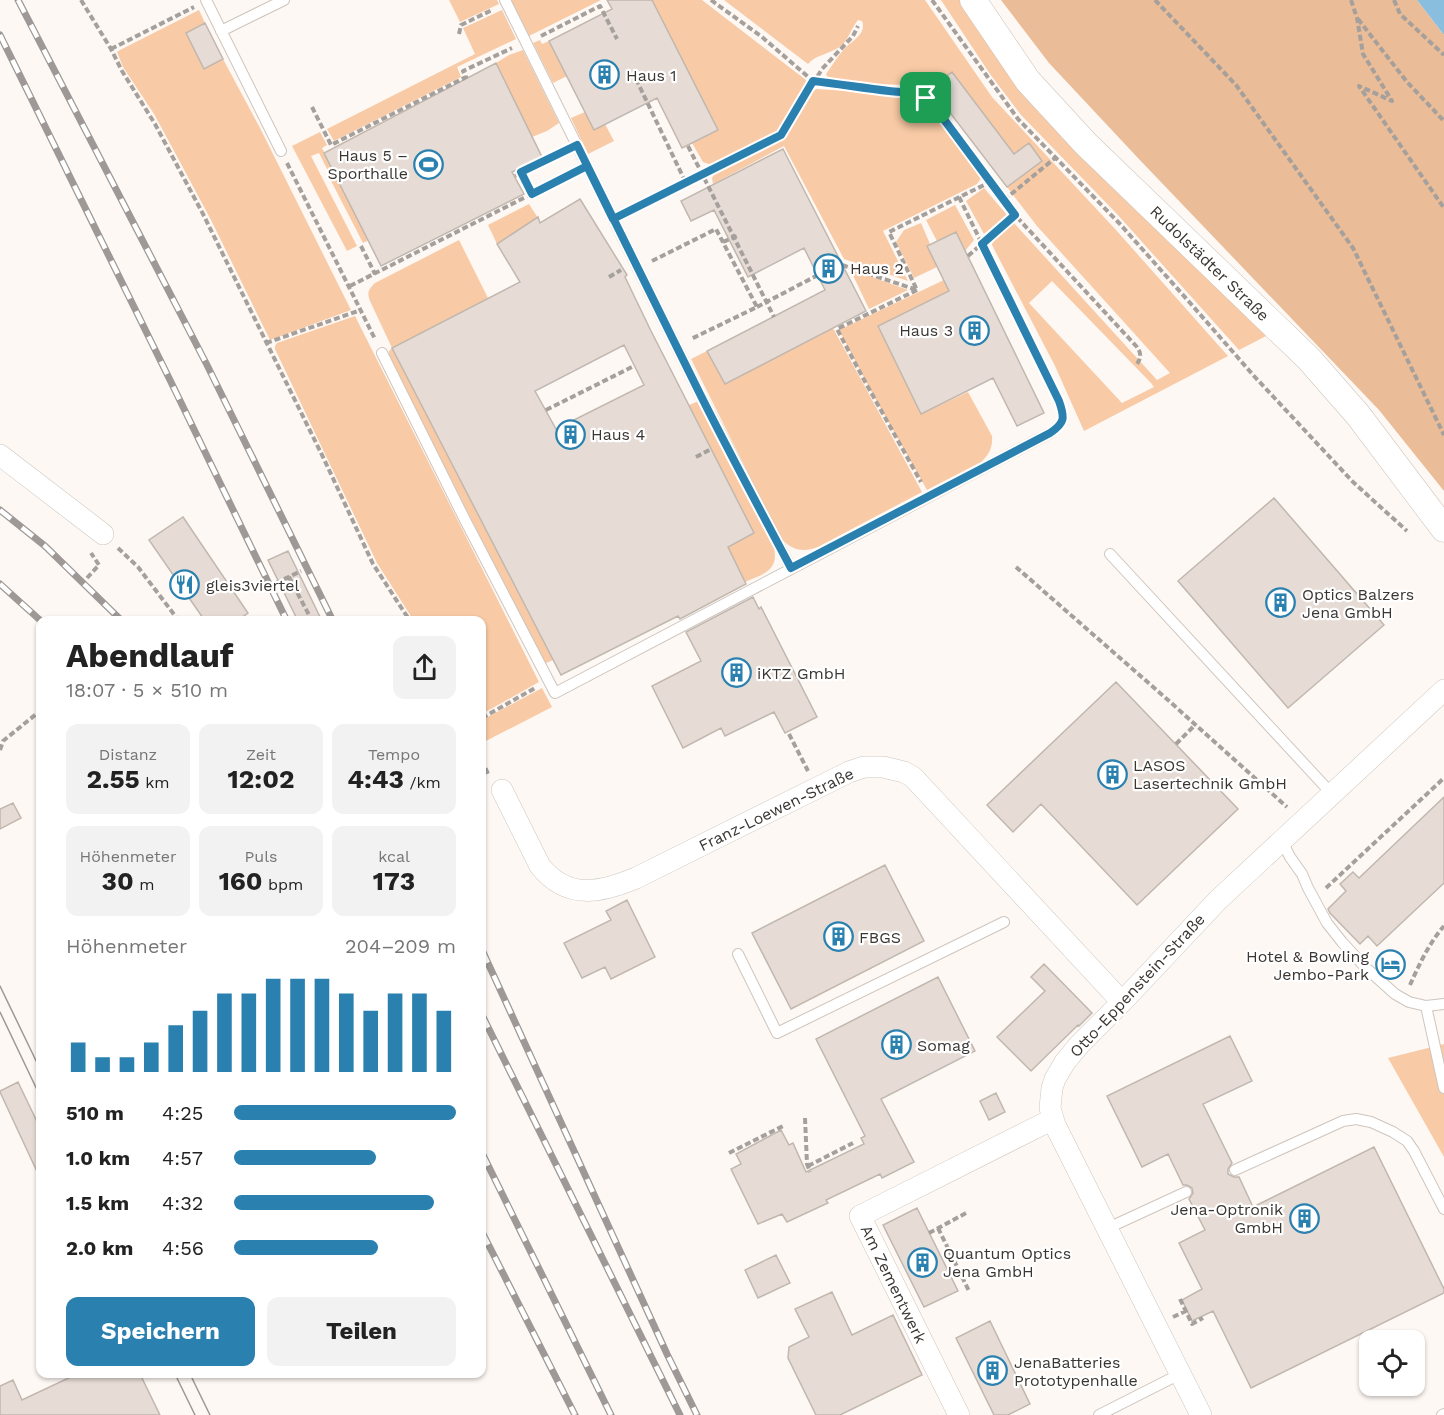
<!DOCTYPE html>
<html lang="de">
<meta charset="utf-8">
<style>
body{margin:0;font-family:"Work Sans",sans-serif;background:#f2f2f2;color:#222;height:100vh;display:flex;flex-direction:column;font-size:22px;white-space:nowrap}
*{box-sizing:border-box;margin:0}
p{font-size:20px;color:#767676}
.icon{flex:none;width:33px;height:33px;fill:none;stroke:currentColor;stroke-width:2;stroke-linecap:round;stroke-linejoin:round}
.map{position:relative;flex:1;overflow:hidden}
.side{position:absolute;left:36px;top:616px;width:450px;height:762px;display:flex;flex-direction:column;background:#fff;border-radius:12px;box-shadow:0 2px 4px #0004}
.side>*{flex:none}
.tools{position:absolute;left:1359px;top:1330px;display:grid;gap:12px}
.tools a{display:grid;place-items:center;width:66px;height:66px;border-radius:12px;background:#fff;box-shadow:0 2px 4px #0004;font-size:30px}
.pin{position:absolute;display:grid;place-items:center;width:51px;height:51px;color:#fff;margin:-26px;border-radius:12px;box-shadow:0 3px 9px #0006}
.round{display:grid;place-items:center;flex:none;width:63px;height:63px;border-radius:12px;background:#f2f2f2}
.summary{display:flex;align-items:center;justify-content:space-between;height:102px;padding:0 30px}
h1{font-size:33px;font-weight:700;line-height:45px}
.figures{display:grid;grid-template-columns:repeat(3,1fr);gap:9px;height:102px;padding:6px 30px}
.figures div{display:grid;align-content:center;border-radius:12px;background:#f2f2f2;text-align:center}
.figures b{font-size:26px;font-weight:700}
.figures small{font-size:16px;font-weight:400}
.figures p{font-size:16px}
.chart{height:168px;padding:12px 30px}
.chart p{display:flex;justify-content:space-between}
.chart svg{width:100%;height:108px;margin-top:6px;stroke:#2a81b0;stroke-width:6}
.action{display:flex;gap:12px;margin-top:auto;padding:12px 30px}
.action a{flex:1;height:69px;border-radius:12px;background:#2a81b0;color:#fff;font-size:24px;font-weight:700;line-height:69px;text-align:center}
.action a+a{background:#f2f2f2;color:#222}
ul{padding:0 30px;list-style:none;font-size:20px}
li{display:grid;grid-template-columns:96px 72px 1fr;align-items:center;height:45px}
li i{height:15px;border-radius:8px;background:#2a81b0}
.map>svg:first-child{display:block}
</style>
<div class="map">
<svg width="1444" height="1415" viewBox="0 0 1444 1415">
<rect width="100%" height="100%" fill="#fef8f4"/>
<path fill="#f8caa5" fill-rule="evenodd" d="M449,0H497L499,4L460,22Z
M511,0H601L529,36Z
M652,0H702L806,80L807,83L802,93L786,121L778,132L718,163L709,164L703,162L692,143L718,130Z
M724,0H925L992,97L1116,230L1228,356L1084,431L1055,366L992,245L993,240L1014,223L1157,380L1170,373L1037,226L1007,187L1042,161L1014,154L952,73L931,88L911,85L870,84L828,78L826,74C832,66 837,57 844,49C852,41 867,34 862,21L858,20C851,28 849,39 842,45C832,54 816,54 808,64ZM1052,281L1151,383L1154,387L1122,403L1029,303Z
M941,0H961L1268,335L1239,350L1117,214L1021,115L990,74Z
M199,10L205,23L186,33L204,69L223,59L260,128L351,310L270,340L211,220L173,149L154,114L123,67L117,52L120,50Z
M502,10L516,39L457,67L461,77L334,141L327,129L475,54L463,28Z
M540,40L542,44L549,41L567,76L553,83L533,43Z
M523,50L559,123L547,131L532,137L496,63L509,55Z
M816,89L864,92L914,100C937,111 964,153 981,175L982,177L977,184L883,231L908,281L844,259L784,146L713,184L712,178L715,173L786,137L812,92Z
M585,112L605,124L614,141L588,154L571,118Z
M320,132L327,145L322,148L369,240L363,243L327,173L328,171L319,153L311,156L357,246L347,251L292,146Z
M984,188L1007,215L984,234L966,201Z
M529,204L538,218L497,244L488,225Z
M955,205L974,240L965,251L956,232L937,241L926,220Z
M921,223L930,244L927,246L937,267L914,278L896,242L904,230Z
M459,240L488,298L392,349L553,660L544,664L389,356V351L392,348L370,301C367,292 368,290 375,283Z
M850,269L908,290L869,309Z
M944,280L960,313L878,327L921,414L968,392L992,436C993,447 989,455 981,462L927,490L871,391L839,330Z
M355,316L539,682L482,714V621H414L377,563L275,349V346L277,343Z
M833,328L922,492L818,547C802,553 791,550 780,537L691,359L707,351L725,384Z
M699,401L774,548C779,571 763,574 745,582L728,547L754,533L689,405Z
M542,688L552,707L482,743V720Z
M1444,1044V1157L1388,1058Z"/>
<path fill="#eabc97" d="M1001,0H1417L1444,35V491L1379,410L1137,157L1049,63Z"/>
<path fill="#8abedf" d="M1417,0H1444V35Z"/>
<path fill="#e6dcd5" stroke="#c0b7af" stroke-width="1.5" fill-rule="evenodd" d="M607,0H652L718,130L682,148L657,98L594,130L549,41L612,9Z
M205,23L223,59L204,69L186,33Z
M496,63L542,157L512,172L524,194L381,266L324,153Z
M952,72L1014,154L1029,143L1042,161L1007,187L931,88Z
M783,149L866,311L725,384L707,351L825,290L804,248L748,277L714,210L691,221L681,201Z
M580,199L627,275L625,277L651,331L754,533L728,547L746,584L680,619L678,616L561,675L392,348L520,282L497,244L538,217L540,223ZM624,345L644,385L556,429L535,391Z
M956,232L1044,413L1017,426L993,378L921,414L878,326L949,291L927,246Z
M1274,498L1384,625L1288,708L1178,581Z
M183,517L248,613L237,621H205L149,540Z
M288,551L322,621H298L268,560Z
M753,597L759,609L761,607L817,717L785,733L774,712L725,736L721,728L683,748L652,686L701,661L686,632Z
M1116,682L1238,809L1137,905L1041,804L1013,832L987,805Z
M1444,797V883L1377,946L1368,936L1360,944L1330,913L1328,909L1346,891L1340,884L1353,872L1359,878Z
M13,803L21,818L0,829V809Z
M885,865L924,941L791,1009L752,933Z
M627,900L655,957L611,979L605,967L582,978L564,943L611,920L606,911Z
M1044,964L1092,1013L1079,1026L1078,1025L1031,1071L997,1037L1045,991L1031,977Z
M938,977L975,1051L881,1099L914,1162L882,1178L880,1174L826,1200L828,1203L787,1222L782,1214L758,1224L731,1169L741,1164L736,1154L781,1130L789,1145L793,1143L806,1172L864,1144L861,1138L865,1136L816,1039Z
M1230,1036L1252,1081L1203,1104L1232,1163L1228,1169V1174L1234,1177H1239L1253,1207L1374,1147L1444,1289V1293L1251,1388L1213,1311L1192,1321L1182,1300L1202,1289L1179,1243L1205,1230L1189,1199L1193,1193L1192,1188L1187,1185H1183L1168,1154L1142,1167L1107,1096Z
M18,1082L40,1128V1178L0,1092V1091Z
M996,1093L1005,1112L989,1120L980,1101Z
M917,1208L958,1291L924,1307L883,1225Z
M776,1255L790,1283L758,1298L745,1270Z
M832,1292L852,1335L893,1315L922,1375L840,1415H816L788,1358L789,1347L809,1337L795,1309Z
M990,1321L1030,1404L1008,1415H994L956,1338Z
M77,1374H140L160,1415H0V1386L13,1380L22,1400Z"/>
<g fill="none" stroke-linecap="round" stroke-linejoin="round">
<defs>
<path id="service" d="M206,0L281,151
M505,0L701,396L791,568
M221,31L284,0
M382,353L464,518L555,693L1050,433
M1110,554L1332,794
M1282,841L1290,857L1302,874L1308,888L1327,923L1342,942L1365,967L1395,994L1409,1002L1426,1006L1444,1004
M738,954L777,1033L1004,922
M1426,1006L1444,1088
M1235,1170L1343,1121L1356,1119L1371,1122L1393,1132L1407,1141L1414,1151L1444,1209
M1108,1228L1186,1192
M1099,1415L1180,1374
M1442,1415L1444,1414"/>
<path id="minor" d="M0,455L103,534
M502,790L540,866C567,900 600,893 636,878L849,772L864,767H883L904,772L913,777L1122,1002
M959,1415L860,1216L1053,1119
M1201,1415L1055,1125L1050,1108L1052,1088L1055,1079L1065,1062L1079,1045L1122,1002L1218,900L1444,690"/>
<path id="tertiary" d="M973,0L1028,81L1086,144L1309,359L1358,415L1444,529"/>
</defs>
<use href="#service" stroke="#cec5bd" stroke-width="12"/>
<use href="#minor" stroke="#cec5bd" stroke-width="22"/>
<use href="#tertiary" stroke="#cec5bd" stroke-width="27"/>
<path stroke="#a5a09c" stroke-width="4" stroke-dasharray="6 3" stroke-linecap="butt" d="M81,0L111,49L122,71L155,124L203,214L323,457L373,564L410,621
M711,0L762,37L813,81L895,92L919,93L931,102L1015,215L1137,347C1142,354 1141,360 1135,366
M932,0L1018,119L1120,224L1191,304L1254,376L1353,482L1407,531
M1155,0L1236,85L1353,248L1444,435
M1351,0L1357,18L1363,54L1392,101L1359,86L1444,208
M1394,0L1400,14L1444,55
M1358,19L1407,82L1444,121
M459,34L461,25L492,10
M541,36L600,6L617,39
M111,49L194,7
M636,79L686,183
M312,107L331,145L466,77L463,71L512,48
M688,146L774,317
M287,163L375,339
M521,172L532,194
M515,176L562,152
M959,197L1059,401C1062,408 1065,416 1061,423
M1004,200L1055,158
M626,213L781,136L822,69L853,36L858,26
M723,242L739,235
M361,246L375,274
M968,256L1015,215
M652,261L716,229L757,307L691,339
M842,265L917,290L889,232L990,182
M609,277L621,270
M350,286L573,173
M917,290L837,329L863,378L921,482
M757,307L818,275
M266,343L361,310
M546,410L634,366
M696,457L711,449
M118,548L138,567L179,621
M1016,567L1168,700L1287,807
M289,577L309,615
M87,578L99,565L91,553
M276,583L301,571
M482,718L535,688
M789,734L808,771
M1176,744L1195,725
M0,750L3,741L40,711
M482,760L488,774
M1326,888L1444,778
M1410,985C1419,965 1429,943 1444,926
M805,1118L807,1164L810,1172
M729,1153L785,1125
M808,1166L853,1143
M938,1228L969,1291
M929,1233L968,1212
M1180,1299L1192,1324L1203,1318
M1173,1317L1186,1311"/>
<use href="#service" stroke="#fff" stroke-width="10"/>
<use href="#minor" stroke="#fff" stroke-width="21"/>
<use href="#tertiary" stroke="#fff" stroke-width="26"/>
<path stroke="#9e9996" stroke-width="1.5" d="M0,986L40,1069
M0,1012L40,1096
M175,1374L195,1415
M190,1374L210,1415"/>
<defs>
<path id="rail" d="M18,0L207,365L333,621
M0,35L170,380L287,621
M0,510L45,546L122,621
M0,584L41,621
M482,950L667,1354L697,1415
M482,1015L680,1415
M482,1153L611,1415
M482,1232L575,1415"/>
</defs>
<use href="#rail" stroke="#9e9996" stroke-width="7"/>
<use href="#rail" stroke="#fff" stroke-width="4.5" stroke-dasharray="14" stroke-linecap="butt"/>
</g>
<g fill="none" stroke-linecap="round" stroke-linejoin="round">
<defs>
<path id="route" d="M926,98C914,91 902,93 889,91C864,88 838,84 813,81L781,135L613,219L587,166L532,194L521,172L577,145C618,228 659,311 700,394C729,452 760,510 791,568L1050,433C1065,423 1065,418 1059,401L982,244L1015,215L931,102L926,98"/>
</defs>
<use href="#route" stroke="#fff" stroke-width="12"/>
<use href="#route" stroke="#2a81b0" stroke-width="8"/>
</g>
<defs>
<symbol id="building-ring" viewBox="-11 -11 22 22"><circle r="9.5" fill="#fff" stroke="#2a81b0" stroke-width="1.5"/><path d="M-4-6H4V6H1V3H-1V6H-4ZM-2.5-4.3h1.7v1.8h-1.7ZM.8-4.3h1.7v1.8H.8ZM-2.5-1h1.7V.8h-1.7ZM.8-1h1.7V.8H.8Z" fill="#2a81b0"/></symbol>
<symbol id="stadium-ring" viewBox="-11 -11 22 22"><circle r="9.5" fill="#fff" stroke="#2a81b0" stroke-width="1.5"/><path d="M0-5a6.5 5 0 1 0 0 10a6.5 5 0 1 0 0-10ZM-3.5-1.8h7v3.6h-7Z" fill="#2a81b0"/></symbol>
<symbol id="restaurant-ring" viewBox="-11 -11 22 22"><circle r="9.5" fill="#fff" stroke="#2a81b0" stroke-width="1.5"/><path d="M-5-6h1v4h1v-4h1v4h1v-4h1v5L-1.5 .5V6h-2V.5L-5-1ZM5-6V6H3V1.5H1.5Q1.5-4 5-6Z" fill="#2a81b0"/></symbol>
<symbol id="hotel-ring" viewBox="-11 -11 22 22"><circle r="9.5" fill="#fff" stroke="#2a81b0" stroke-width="1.5"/><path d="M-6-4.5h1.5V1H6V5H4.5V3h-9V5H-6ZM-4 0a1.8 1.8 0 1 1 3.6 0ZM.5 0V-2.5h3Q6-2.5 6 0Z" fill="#2a81b0"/></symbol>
</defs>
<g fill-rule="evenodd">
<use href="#building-ring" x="588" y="58" width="33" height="33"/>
<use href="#stadium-ring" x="412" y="148" width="33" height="33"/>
<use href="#building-ring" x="812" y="252" width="33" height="33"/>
<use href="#building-ring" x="958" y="314" width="33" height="33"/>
<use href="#building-ring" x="554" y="418" width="33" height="33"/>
<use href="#restaurant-ring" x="168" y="568" width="33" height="33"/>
<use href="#building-ring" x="1264" y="586" width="33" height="33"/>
<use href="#building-ring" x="720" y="656" width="33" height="33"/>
<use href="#building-ring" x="1096" y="758" width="33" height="33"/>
<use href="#building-ring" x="822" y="920" width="33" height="33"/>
<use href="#hotel-ring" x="1374" y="948" width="33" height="33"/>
<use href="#building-ring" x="880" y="1028" width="33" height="33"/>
<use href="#building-ring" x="1288" y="1202" width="33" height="33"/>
<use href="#building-ring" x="906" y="1246" width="33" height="33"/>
<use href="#building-ring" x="976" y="1354" width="33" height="33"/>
</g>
<g text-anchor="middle" stroke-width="4.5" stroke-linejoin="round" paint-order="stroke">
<g font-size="16" fill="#3a3633" stroke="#fff" text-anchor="start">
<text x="626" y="81">Haus 1</text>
<text x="408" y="161" text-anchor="end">Haus 5 –<tspan x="408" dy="18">Sporthalle</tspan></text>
<text x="850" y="274">Haus 2</text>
<text x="953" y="336" text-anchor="end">Haus 3</text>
<text x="591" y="440">Haus 4</text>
<text x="206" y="591">gleis3viertel</text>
<text x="1302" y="600">Optics Balzers<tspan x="1302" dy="18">Jena GmbH</tspan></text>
<text x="757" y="679">iKTZ GmbH</text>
<text x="1133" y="771">LASOS<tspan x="1133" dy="18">Lasertechnik GmbH</tspan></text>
<text x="859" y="943">FBGS</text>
<text x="1369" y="962" text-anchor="end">Hotel &amp; Bowling<tspan x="1369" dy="18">Jembo-Park</tspan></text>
<text x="917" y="1051">Somag</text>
<text x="1283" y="1215" text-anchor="end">Jena-Optronik<tspan x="1283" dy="18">GmbH</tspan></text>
<text x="943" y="1259">Quantum Optics<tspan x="943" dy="18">Jena GmbH</tspan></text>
<text x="1014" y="1368">JenaBatteries<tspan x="1014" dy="18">Prototypenhalle</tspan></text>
</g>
<g font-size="16" fill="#3a3633" stroke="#fff">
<text transform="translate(1210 263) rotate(44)" y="6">Rudolstädter Straße</text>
<text transform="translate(776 809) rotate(-26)" y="6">Franz-Loewen-Straße</text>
<text transform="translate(1137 985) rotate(-47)" y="6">Otto-Eppenstein-Straße</text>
<text transform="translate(894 1284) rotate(64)" y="6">Am Zementwerk</text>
</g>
</g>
</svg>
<div class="tools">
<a><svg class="icon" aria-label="locate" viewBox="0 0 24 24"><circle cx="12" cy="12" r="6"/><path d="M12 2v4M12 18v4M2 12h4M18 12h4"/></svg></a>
</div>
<div class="pin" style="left:926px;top:98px;background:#1e9e55"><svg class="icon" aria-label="arrive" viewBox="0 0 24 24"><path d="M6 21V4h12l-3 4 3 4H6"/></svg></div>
<section class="side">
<div class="summary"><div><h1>Abendlauf</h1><p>18:07 · 5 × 510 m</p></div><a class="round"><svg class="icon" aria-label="share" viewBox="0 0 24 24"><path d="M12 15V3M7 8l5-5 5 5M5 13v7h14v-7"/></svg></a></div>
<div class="figures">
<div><p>Distanz</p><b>2.55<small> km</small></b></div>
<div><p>Zeit</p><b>12:02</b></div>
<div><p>Tempo</p><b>4:43<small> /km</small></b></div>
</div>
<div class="figures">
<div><p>Höhenmeter</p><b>30<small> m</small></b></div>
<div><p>Puls</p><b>160<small> bpm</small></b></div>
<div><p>kcal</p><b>173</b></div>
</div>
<div class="chart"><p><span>Höhenmeter</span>204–209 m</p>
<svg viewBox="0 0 160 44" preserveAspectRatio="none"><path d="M5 44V32M15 44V38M25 44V38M35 44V32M45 44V25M55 44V19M65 44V12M75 44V12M85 44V6M95 44V6M105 44V6M115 44V12M125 44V19M135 44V12M145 44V12M155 44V19"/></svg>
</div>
<ul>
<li><b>510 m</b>4:25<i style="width:100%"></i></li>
<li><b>1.0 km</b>4:57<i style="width:64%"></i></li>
<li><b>1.5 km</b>4:32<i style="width:90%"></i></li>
<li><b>2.0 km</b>4:56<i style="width:65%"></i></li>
</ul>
<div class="action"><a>Speichern</a><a>Teilen</a></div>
</section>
</div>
